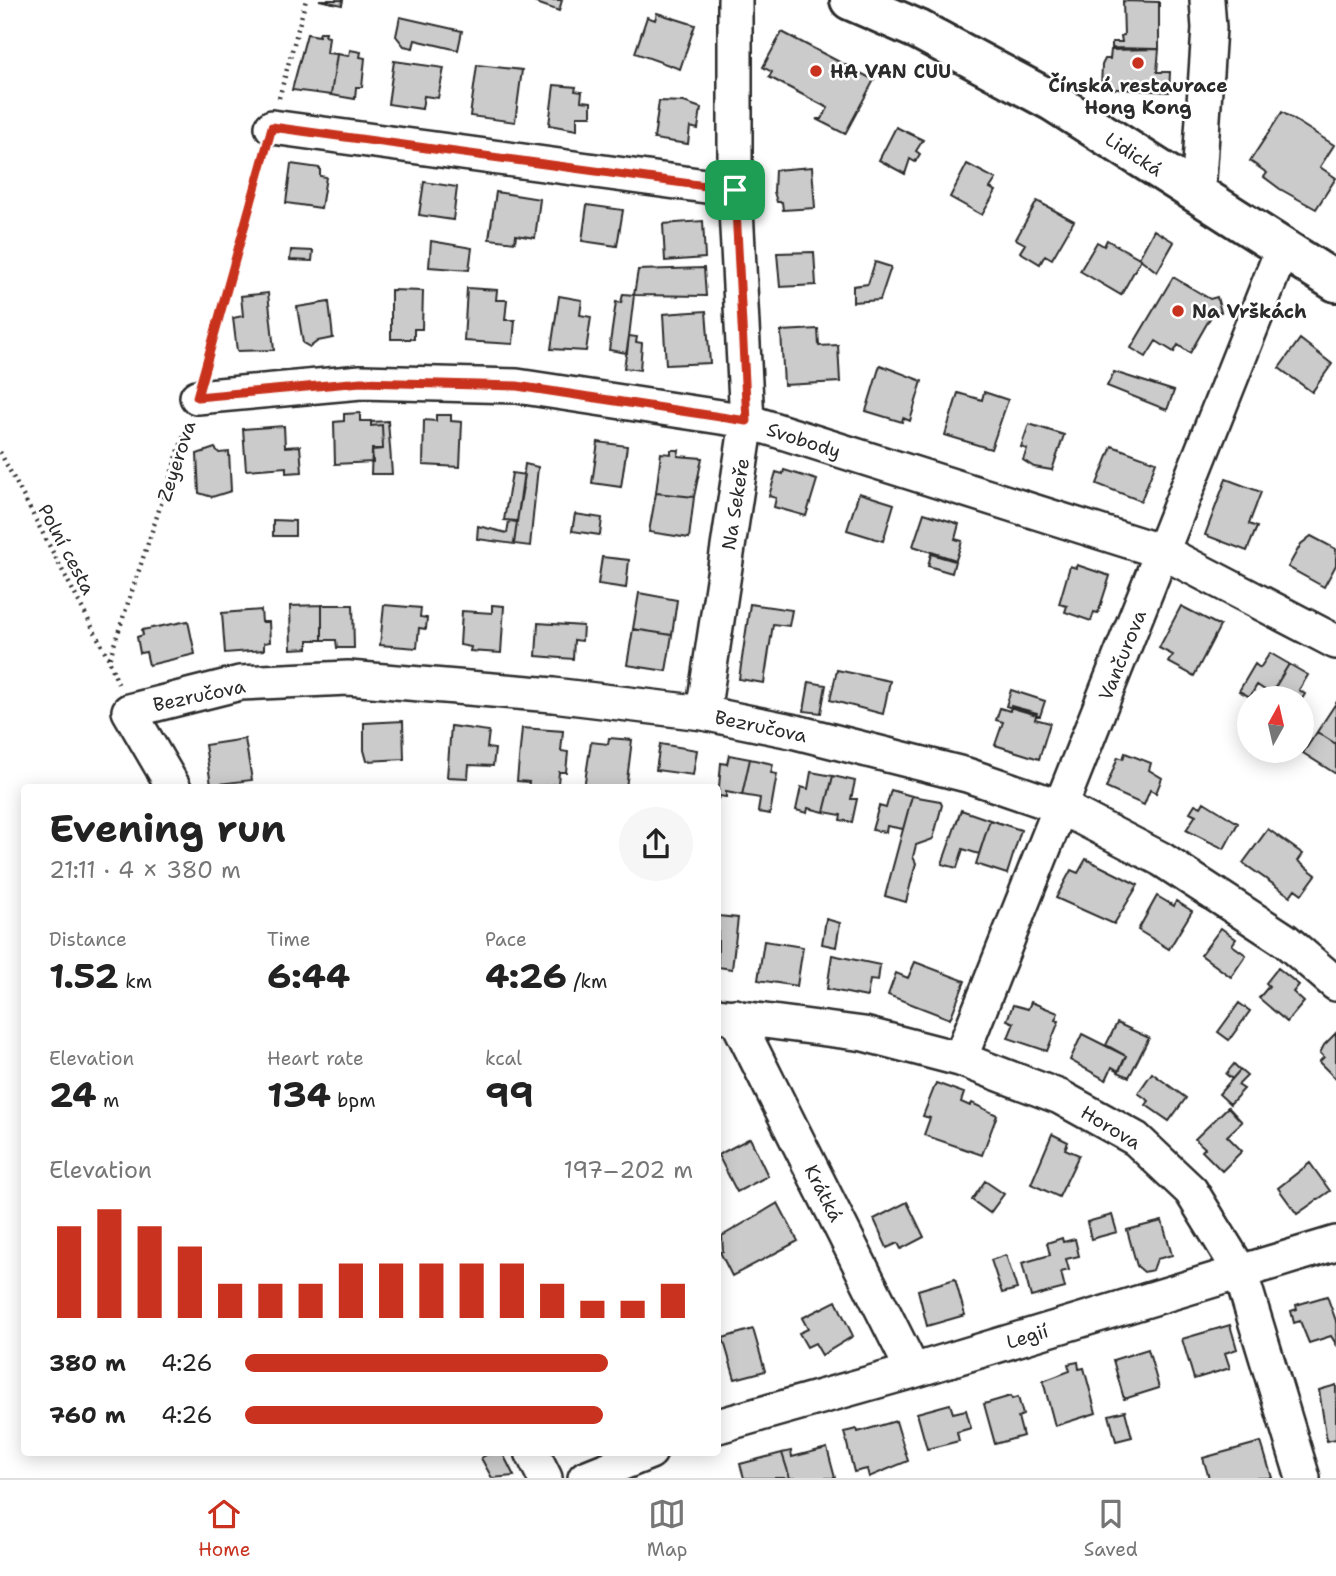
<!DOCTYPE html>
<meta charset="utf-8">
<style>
body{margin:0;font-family:"Shantell Sans",sans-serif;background:#f6f6f6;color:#222;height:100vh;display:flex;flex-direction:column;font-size:26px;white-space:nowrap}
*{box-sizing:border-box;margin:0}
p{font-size:23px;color:#767676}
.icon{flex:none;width:38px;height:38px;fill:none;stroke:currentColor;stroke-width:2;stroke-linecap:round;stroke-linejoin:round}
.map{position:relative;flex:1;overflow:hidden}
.details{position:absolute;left:21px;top:784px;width:700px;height:672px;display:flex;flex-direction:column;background:#fff;border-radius:7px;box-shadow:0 4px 18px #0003}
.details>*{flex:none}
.needle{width:46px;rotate:8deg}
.controls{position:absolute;left:1237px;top:686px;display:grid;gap:14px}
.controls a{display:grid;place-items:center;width:77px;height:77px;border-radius:50%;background:#fff;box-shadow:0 4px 18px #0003;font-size:35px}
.pin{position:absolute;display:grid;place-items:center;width:60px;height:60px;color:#fff;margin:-30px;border-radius:14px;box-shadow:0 4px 10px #0006}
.round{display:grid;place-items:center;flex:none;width:74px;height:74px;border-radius:37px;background:#f6f6f6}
.headline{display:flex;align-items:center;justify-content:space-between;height:119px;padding:0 28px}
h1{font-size:38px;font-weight:700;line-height:52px}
.stats{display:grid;grid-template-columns:repeat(3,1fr);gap:10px;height:119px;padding:7px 28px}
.stats div{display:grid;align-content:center}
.stats b{font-size:35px;font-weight:700}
.stats small{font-size:19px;font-weight:400}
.stats p{font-size:19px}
.chart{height:196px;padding:14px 28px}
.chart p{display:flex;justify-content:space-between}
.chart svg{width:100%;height:126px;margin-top:7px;stroke:#c8321e;stroke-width:6}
ul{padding:0 28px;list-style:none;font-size:23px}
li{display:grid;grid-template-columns:112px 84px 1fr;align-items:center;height:52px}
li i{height:18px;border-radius:9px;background:#c8321e}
.tab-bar{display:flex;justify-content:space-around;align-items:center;height:98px;border-top:2px solid #e0e0e0;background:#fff;font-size:19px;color:#767676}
.tab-bar a{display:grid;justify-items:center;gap:4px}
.tab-bar .selected{color:#c8321e}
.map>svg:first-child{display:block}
</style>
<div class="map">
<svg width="1336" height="1478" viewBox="0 0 1336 1478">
<rect width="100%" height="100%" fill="#fff"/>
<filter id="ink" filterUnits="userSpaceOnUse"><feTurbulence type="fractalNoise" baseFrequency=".0143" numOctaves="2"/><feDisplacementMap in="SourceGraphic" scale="14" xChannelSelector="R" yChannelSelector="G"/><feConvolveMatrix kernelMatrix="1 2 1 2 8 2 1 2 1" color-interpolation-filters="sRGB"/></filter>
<g filter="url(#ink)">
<path fill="#cbcbcb" stroke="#2b2b2b" stroke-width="2" d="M319,0H343L342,5Z
M528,0H562L559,11Z
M1123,1L1159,2V49L1112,48V42H1122L1121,36L1124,35Z
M657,13L695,25L680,69L635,53L647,17L655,20Z
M400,17L462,31L458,50L415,40L413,48L404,46L396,36Z
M320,32H326L325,36L329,37L327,53L337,54L331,95L292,90L307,34L319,36Z
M782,32L874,80L845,134L816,119H822L828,108L769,77L772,72L763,67Z
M1159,49L1157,72H1170L1169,92L1101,88L1102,65L1105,59H1110L1111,50Z
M350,50L361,52L360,57L365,58L362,87H356L355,99L331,95L337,54L349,56Z
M394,61L444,68L438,98L424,96L422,109L388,104Z
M477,65L522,70L515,122L470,116Z
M554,85L576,87L575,91L582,92L581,101L591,102V116H577V130L549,125Z
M659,101L684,102L701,108L698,129L690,127L688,144L654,139Z
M1282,112L1334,145L1320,167L1336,178L1316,209L1280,189L1264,177L1267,173L1250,161Z
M896,127L923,140L916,151L920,154L915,162L910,159L905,174L879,160Z
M291,164L320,168V176L326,177L321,208L286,203Z
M967,164L996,179L990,188L996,191L982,215L950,197Z
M812,167L815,208L783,210L782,202H777L774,192L775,170Z
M424,182L457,187L453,220L419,215Z
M496,192L540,199L535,238L516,235L515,242L489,239Z
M1037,201L1074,221L1052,259L1045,255L1040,264L1020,252L1025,244L1016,239Z
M587,205L623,210L617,246L582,241Z
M703,221L705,258L665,261L663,224Z
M1154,230L1174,242L1157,272L1139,258Z
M1107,240L1141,259L1121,295L1080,271L1097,242L1104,246Z
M431,241L472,248L469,270L429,267Z
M291,250L313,251L312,261L290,260Z
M814,252L816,285L780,287L777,253Z
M875,262L891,267L880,300L853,302V286L868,284Z
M704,268L706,296L634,295L638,270Z
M1173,277L1210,299L1217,297L1221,312L1213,313L1190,353L1178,345L1174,352L1156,341L1146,357L1131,348Z
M467,288L497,290L496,300H507L505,320H515L513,344L464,341Z
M391,290L423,291L422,329H414V339H391Z
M268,293L274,350L237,351L233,318L243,316L241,296Z
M623,294L634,295L627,353L609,350L616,302L621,303Z
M559,296L582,300L580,315L591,317L586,351L551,349Z
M329,302L333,338L318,341L310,347L303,343L297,307Z
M706,311L710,363L666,365L663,314Z
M818,329L819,346L838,345L840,382L784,385L781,331Z
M629,336L637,337L636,342L642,343L640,370L624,368Z
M1300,339L1332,364L1312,392L1279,368Z
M880,365L922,381L910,421L903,418L902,422L866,411Z
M1114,372L1174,391L1167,410L1107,386Z
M984,392L1008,400L991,449L945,435L958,393L982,400Z
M360,413V421H371V426L382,425L383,449H372L373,462L335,464L334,422L344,421V414Z
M436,415H451V421L462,422L460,467L423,465L424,420L436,421Z
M388,421L392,474H371L372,450L383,449L382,425L371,426V422Z
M1029,424L1064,435L1052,470L1034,467L1023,460L1027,449L1021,447Z
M284,426L285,447L300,446L302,472L286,473V467L246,470L243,429Z
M598,442L627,446L621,487L592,483Z
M1112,446L1156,462L1141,501L1097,484Z
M215,448L219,453L229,452L231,491L212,497L199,493L197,454Z
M671,450H679L678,456L702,458L694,497L656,493L661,453L671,454Z
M525,464L538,467L530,546L514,544Z
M784,470L817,480L806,516L774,507L776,498L769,496L776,472L783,474Z
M512,473L525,475L517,521L504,520Z
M1226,479L1261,492L1249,524L1257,527L1247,551L1205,535Z
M656,493L694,497L689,538L649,532Z
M859,493L894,504L883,541L847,530Z
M924,513L959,524L955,539L962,541L956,560L913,546Z
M575,514L602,518L600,535L572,531Z
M273,520L295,521V536H273Z
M509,521L517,522L514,544L477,539L478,526L507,533Z
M1311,536L1336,549V565L1324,587L1288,567L1301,544Z
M931,554L955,561L952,573L928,566Z
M602,557L629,560L626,588L598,584Z
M1077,565L1110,576L1098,613L1094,612L1091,621L1065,612L1067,606L1059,604L1070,566L1076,568Z
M639,593L677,600L672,635L633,629Z
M750,604L792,610L789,626L773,624L764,683L739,679Z
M322,605H353L354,648H337L336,640H322Z
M322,605V640H308V648L291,649L290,606Z
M384,605L421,608L420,617L427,618L426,629L419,628L417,648L380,645Z
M492,605L504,606L501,653L470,651L471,647L460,645L462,611L492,613Z
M1181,606L1220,626L1194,676L1168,662L1173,655L1159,648Z
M261,610L262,622H269L270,642L264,643V650L225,653L222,613Z
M188,621L195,654L149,665L146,652L140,653L137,637L143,635L142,630Z
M538,623L583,626L582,641L574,640L573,659L536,656Z
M633,629L672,635L666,671L627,665Z
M1270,653L1289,664L1271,694L1257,685L1250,697L1239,691L1255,664L1260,668Z
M1289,664L1308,675L1299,690L1305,694L1302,699L1278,698L1271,694Z
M837,670L890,681L883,714L830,700Z
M809,682L826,685L821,713L804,711Z
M1011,690L1045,701L1040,716L1006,706Z
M1336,703V744L1317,732Z
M1011,706L1037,713L1035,719L1050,723L1039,759L995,745L1003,722L996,720L1000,708L1010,711Z
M403,721L404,759L367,761L364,750V723Z
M451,726L489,731L487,748L495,749L493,766L469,765L468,778L447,777Z
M522,728L563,731L561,751L568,752L566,772H559L558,784L528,788L529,782L517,781Z
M1317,732L1336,744V774L1303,753Z
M609,738L632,740L626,788H584L591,742L608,744Z
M245,739L252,780L211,785L205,745Z
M660,744L697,750L693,775L656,770Z
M1125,753L1151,763L1149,770L1162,778L1156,793L1150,790L1144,805L1106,788L1118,757L1123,759Z
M729,755L750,759L742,795L726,792V797L720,796L718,799L721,763L727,764Z
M750,759L773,764L771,773L777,774L770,814L758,812L760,798L742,795Z
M811,772L833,776L824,812L808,808L807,813L796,810L801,787L808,789Z
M833,776L855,781L851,799H857L852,822L840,820L841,815L824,812Z
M891,790L912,796L903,829L887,826L886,832L872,830L879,806L886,808Z
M912,796L940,801L942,805L933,839L916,845L913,857L916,863L906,902L885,896Z
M1204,802L1238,823L1224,849L1186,830L1196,815L1190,812L1195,804L1201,807Z
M961,810L990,820L979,854L963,849L957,868L942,864Z
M990,820L1021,830L1007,874L976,864Z
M1268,829L1303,854L1298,861L1316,875L1302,894L1295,889L1290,896L1243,863Z
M1086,859L1138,885L1114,924L1056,898L1071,870L1078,873Z
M1157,896L1174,906L1176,901L1192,911L1169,949L1138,930Z
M718,916L738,918L732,969L718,967Z
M826,919L840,923L836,947L822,944Z
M1221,928L1236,939L1232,945L1246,955L1231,977L1201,955Z
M764,941L803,947L797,986L758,980Z
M832,955L880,965L878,981L870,980L867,997L827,989Z
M915,962L965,981L950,1019L888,995L896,973L908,978Z
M1278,968L1299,985L1293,992L1304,1002L1287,1022L1259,998L1269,986L1266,983Z
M1031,1002L1058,1013L1055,1020L1059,1021L1047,1051L1008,1038L1014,1023L1007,1020L1013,1005L1028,1009Z
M1239,1003L1250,1011L1229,1040L1218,1032Z
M1117,1023L1149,1038L1129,1077L1118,1072L1126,1056L1106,1045Z
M1336,1033V1079L1319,1062L1324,1057L1320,1053L1324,1045Z
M1082,1034L1126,1056L1119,1071L1112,1067L1106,1080L1070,1060Z
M1234,1064L1240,1070L1232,1079L1226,1074Z
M1240,1070L1247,1076L1238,1085L1244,1089L1230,1104L1219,1094Z
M1152,1073L1186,1098L1169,1121L1146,1105L1149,1101L1138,1093Z
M936,1083L964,1093L961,1102L970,1106L972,1103L997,1115L982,1155L924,1135L930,1118L923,1116Z
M1228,1107L1242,1122L1227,1136L1242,1151L1222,1171L1202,1151L1205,1148L1195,1139Z
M1052,1134L1068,1142L1065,1149L1079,1155L1059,1197L1031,1184Z
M750,1138L768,1176L737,1192L718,1155Z
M1310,1163L1330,1191L1297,1214L1278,1188Z
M985,1181L1004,1194L990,1213L972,1200Z
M907,1202L924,1237L901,1249L898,1243L887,1248L874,1219Z
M778,1203L798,1241L732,1276L720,1252L723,1251L722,1236Z
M1112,1215L1117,1232L1091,1239L1087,1222Z
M1162,1221L1172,1255L1157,1259L1153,1270L1144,1272L1137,1266L1127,1230Z
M1062,1238L1063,1242L1075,1239L1079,1256L1066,1259L1069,1270L1061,1272L1065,1288L1031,1297L1022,1263L1050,1255L1047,1243Z
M1006,1255L1017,1289L1002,1293L991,1260Z
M955,1279L965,1315L927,1326L918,1290Z
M1327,1296L1336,1321V1344L1331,1336L1309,1343L1300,1321L1294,1323L1291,1311L1297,1309L1296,1305Z
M836,1301L853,1336L822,1355L815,1343L807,1347L799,1333L808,1329L802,1318Z
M1230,1325L1237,1349L1225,1353L1230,1368L1194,1379L1182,1339Z
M753,1329L765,1371L735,1379L723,1338Z
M1148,1349L1159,1388L1124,1399L1113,1360Z
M1078,1362L1079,1369L1084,1368L1096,1413L1055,1426L1043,1381L1070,1371L1068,1364Z
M1336,1385V1439L1327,1441L1319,1390Z
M1011,1396L1012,1399L1018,1397L1023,1415L1018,1417L1023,1436L995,1444L984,1404Z
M950,1404L953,1413L966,1410L971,1428L957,1432L959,1441L927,1449L917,1413Z
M1125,1411L1132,1437L1116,1441L1109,1415Z
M896,1421L908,1461L869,1477L867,1469L854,1472L844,1432L857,1429L858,1432Z
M1261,1442L1272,1478H1209L1203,1458Z
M827,1448L835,1478H790L782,1453L791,1451L792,1457Z
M491,1452H502L514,1476L492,1478L481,1458Z
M782,1453L790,1478H744L740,1464Z"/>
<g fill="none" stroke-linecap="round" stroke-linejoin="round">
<defs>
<path id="minor" d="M272,127L735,190
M1198,194L1209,28L1207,0
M197,397L361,382L517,386L747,421L1163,552L1336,642
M703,713L747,421L735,190V0
M174,788L129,711L240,683L348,678L553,695L703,713L796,732L967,775L1061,807L1161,859L1285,940L1336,984
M718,1015L864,1034L960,1059L1060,1097L1136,1139L1191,1191L1240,1271L1303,1478
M735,1016L913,1371
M960,1059L1282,250
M718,1426L913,1371L1336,1243
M532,1452L545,1478
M585,1478L650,1452"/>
<path id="tertiary" d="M850,0L919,30L1052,101L1336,282"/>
</defs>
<use href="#minor" stroke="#2b2b2b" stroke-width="38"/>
<use href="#tertiary" stroke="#2b2b2b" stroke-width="44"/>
<path stroke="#2b2b2b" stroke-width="4.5" stroke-dasharray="2 5" stroke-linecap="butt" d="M279,98L306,0
M205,368L264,154
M0,452L109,659
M118,684L109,660L188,423"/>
<use href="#minor" stroke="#fff" stroke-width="33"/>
<use href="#tertiary" stroke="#fff" stroke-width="38"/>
</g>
</g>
<g fill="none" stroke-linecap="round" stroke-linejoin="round" filter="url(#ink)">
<defs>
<path id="route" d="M272,127L735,190L747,421L517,386L361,382L197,397Z"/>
</defs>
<use href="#route" stroke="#fff" stroke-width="14"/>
<use href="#route" stroke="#c8321e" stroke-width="9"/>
</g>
<g fill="#c8321e" stroke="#fff" stroke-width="2.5">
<circle cx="1138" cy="63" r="7"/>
<circle cx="816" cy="71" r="7"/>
<circle cx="1178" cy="311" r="7"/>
</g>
<g text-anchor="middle" stroke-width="5" stroke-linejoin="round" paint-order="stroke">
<g font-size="19" font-weight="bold" fill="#2b2b2b" stroke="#fff" text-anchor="start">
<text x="830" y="78">HA VAN CUU</text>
<text x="1138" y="92" text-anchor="middle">Čínská restaurace<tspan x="1138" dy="22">Hong Kong</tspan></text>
<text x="1192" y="318">Na Vrškách</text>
</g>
<g font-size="19" fill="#2b2b2b" stroke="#fff">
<text transform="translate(1134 154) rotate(33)" y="7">Lidická</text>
<text transform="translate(804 440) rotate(18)" y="7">Svobody</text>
<text transform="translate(176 461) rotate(-72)" y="7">Zeyerova</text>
<text transform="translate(735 504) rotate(-81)" y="7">Na Sekeře</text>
<text transform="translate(67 549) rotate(62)" y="7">Polní cesta</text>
<text transform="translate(1122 655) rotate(-68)" y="7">Vančurova</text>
<text transform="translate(199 695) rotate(-12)" y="7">Bezručova</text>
<text transform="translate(761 726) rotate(12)" y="7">Bezručova</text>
<text transform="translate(1111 1127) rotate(31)" y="7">Horova</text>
<text transform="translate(824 1193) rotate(63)" y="7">Krátká</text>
<text transform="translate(1027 1336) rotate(-17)" y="7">Legií</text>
</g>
</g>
</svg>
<div class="controls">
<a><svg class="needle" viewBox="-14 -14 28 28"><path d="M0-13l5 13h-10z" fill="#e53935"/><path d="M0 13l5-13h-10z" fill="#767676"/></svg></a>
</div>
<div class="pin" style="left:735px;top:190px;background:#1e9e55"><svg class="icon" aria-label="arrive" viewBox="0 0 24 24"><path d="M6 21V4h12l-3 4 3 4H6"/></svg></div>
<section class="details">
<div class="headline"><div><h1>Evening run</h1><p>21:11 · 4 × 380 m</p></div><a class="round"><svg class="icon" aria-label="share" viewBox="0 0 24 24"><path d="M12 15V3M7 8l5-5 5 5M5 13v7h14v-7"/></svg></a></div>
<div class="stats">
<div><p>Distance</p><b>1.52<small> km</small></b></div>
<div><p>Time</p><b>6:44</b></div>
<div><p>Pace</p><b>4:26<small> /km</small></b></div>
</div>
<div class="stats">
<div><p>Elevation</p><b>24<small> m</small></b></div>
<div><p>Heart rate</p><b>134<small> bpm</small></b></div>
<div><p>kcal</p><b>99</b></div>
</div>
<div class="chart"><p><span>Elevation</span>197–202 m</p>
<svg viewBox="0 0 160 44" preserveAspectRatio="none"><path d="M5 44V12M15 44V6M25 44V12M35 44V19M45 44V32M55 44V32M65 44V32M75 44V25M85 44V25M95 44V25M105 44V25M115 44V25M125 44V32M135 44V38M145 44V38M155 44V32"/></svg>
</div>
<ul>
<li><b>380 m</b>4:26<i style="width:81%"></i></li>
<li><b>760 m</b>4:26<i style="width:80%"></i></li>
</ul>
</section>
</div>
<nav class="tab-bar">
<a class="selected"><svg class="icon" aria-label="home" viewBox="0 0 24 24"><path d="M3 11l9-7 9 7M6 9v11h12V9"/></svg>Home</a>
<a><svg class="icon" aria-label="map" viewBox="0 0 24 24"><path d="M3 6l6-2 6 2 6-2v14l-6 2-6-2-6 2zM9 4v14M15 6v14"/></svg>Map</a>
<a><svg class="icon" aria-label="saved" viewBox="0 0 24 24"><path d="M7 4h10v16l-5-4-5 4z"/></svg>Saved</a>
</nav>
